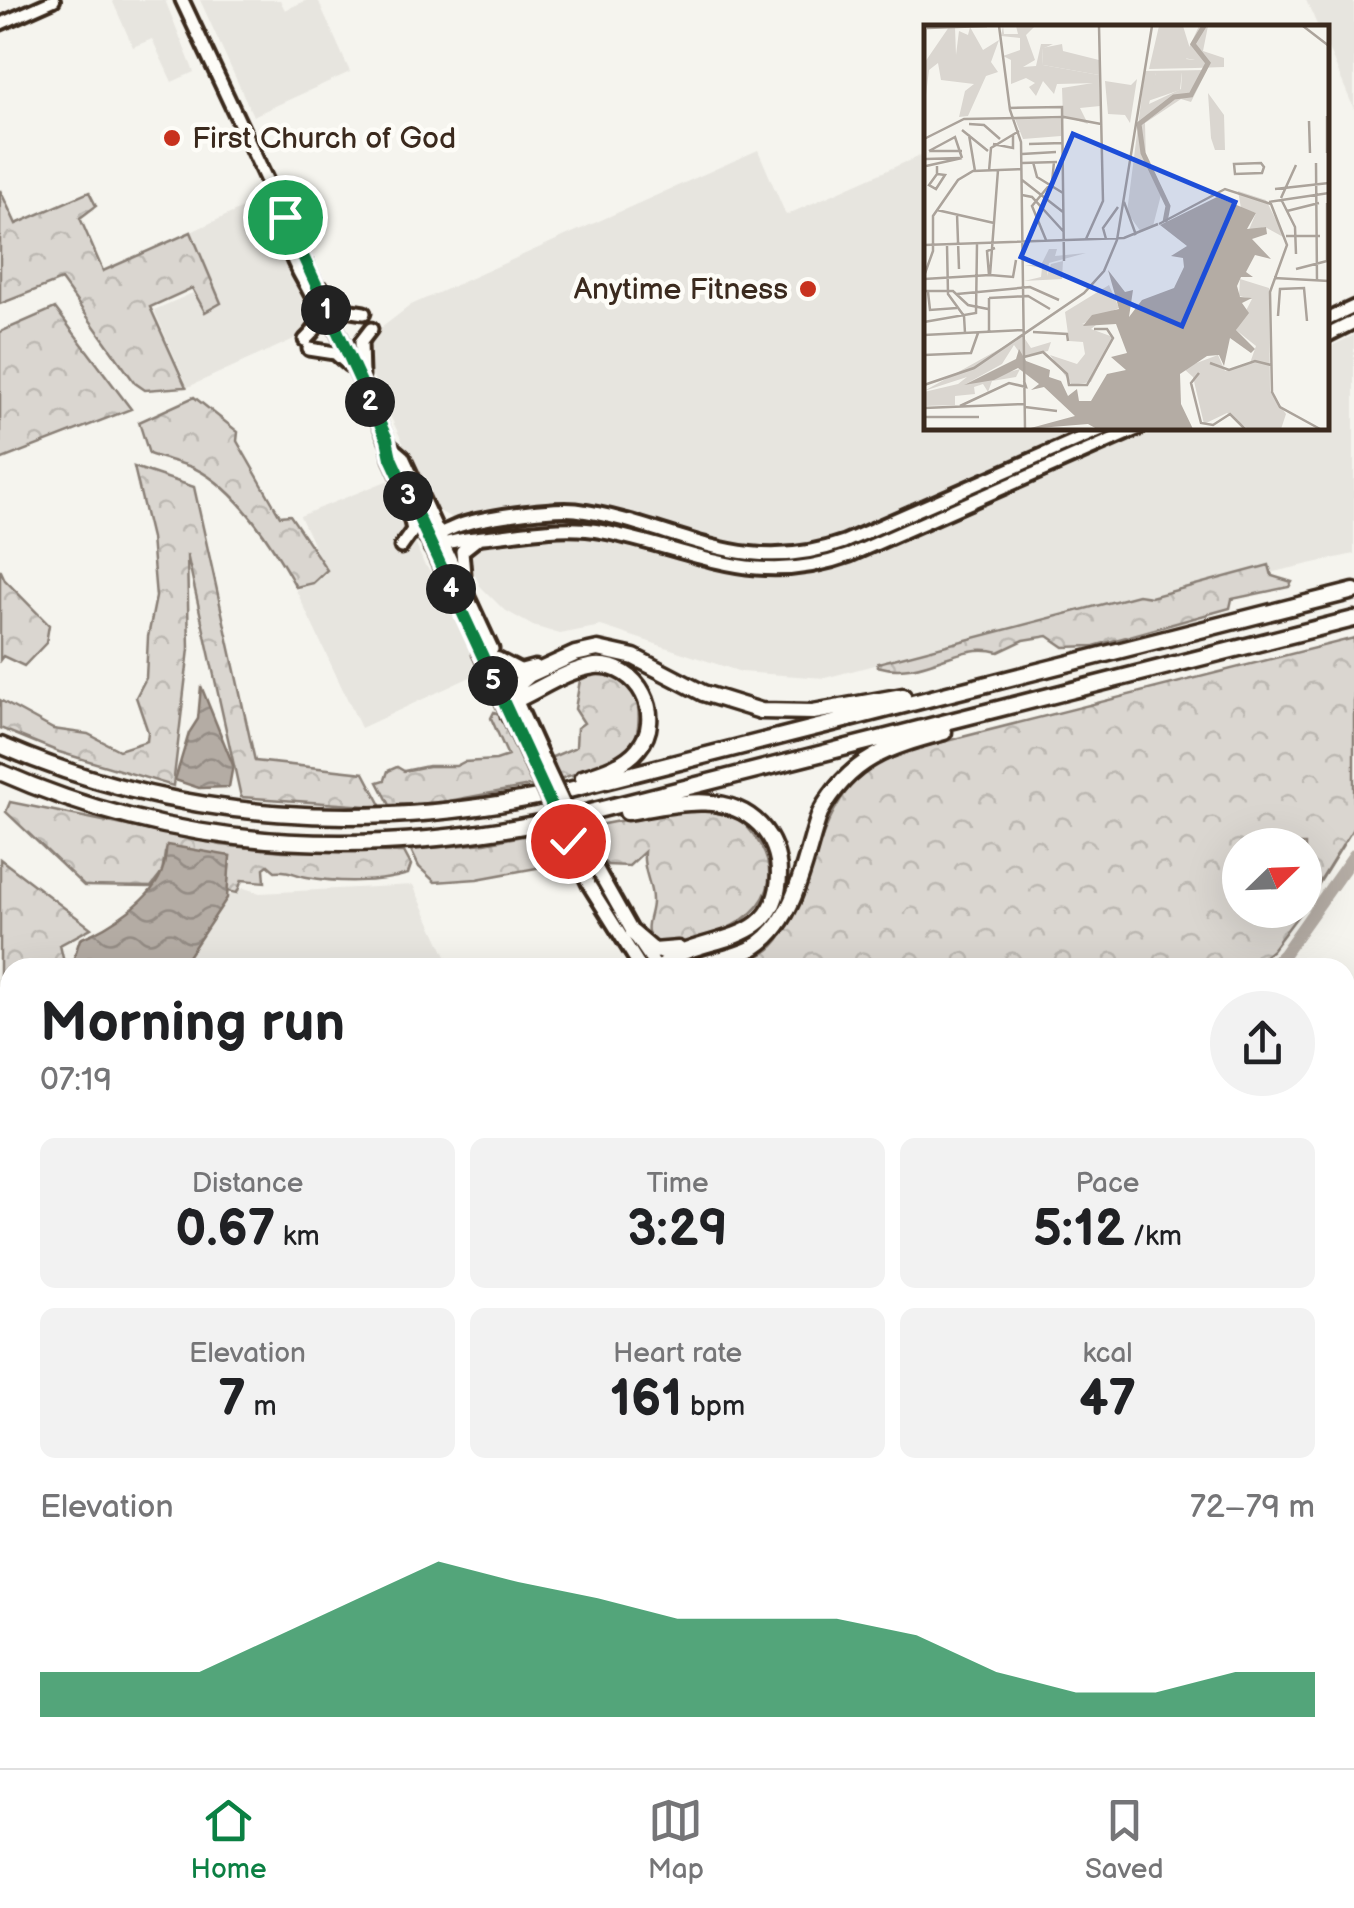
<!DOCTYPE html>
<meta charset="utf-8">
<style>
body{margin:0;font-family:"Balsamiq Sans",sans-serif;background:#f2f2f2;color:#202124;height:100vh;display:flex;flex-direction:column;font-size:38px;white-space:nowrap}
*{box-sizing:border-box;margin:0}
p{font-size:32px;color:#757577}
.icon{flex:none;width:55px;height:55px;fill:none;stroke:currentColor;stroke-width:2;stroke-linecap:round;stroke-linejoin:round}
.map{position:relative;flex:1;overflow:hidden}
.details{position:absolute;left:0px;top:958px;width:1355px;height:812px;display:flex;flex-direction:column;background:#fff;border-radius:30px 30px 0 0;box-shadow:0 10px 40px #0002}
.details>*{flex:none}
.needle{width:65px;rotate:67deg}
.tools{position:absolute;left:1222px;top:828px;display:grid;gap:20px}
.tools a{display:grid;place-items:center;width:100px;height:100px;border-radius:50%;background:#fff;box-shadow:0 10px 40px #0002;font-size:50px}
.pin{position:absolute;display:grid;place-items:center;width:85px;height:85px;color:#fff;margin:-42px;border:5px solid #fff;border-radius:50%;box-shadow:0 2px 10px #0007}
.km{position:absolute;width:50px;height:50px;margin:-25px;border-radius:50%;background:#222;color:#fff;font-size:28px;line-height:50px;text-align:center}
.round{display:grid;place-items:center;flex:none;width:105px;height:105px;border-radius:52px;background:#f2f2f2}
.overview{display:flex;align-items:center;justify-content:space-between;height:170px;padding:0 40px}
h1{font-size:55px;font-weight:700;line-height:75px}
.figures{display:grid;grid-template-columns:repeat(3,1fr);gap:15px;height:170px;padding:10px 40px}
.figures div{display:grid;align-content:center;border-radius:15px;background:#f2f2f2;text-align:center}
.figures b{font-size:50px;font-weight:700}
.figures small{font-size:28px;font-weight:400}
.figures p{font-size:28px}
.chart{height:280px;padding:20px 40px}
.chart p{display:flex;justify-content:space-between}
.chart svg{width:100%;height:180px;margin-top:10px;fill:#0b8043;opacity:.7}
.tab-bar{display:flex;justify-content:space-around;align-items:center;height:140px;border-top:2px solid #e0e0e0;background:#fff;font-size:28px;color:#757577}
.tab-bar a{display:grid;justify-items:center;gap:5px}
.tab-bar .on{color:#0b8043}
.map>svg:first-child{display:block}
</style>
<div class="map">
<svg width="1354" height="1768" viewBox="0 0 1354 1768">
<defs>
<pattern id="forest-crowns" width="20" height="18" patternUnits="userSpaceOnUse" patternTransform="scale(2.5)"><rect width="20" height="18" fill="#dad6d0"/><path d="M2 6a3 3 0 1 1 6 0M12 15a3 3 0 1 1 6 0" fill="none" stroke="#bcb8b2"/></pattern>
<pattern id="water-waves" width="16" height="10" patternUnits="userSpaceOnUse" patternTransform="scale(2.5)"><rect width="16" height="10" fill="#b4aca4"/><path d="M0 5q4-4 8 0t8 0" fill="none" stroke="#948c85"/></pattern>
</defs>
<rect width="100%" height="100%" fill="#f5f4ee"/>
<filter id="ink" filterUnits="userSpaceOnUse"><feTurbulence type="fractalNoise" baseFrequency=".01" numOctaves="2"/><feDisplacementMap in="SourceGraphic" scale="20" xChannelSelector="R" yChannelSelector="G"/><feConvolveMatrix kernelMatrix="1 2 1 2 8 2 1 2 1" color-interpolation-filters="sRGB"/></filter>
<g filter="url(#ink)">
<path fill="#e7e5df" d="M112,0H165L194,72L172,82L152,39L133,47Z
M200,0H280L285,10L307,0H318L350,72L253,116Z
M1306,0H1354V109L1327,46L1326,28L1318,27Z
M758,150L786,215L926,153V428H1093L843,538L798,550H746L559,505L526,506L452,518L435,509L380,395L366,358L368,338L411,305Z
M258,201L313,324L292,340L188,387L154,310L195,292L205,312L221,304L191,232Z
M1354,335V554L965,641L825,678L741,672L601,626L560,634L533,626L503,609L480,586L467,557L476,546L522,536L564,533L620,542L723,572L774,576L816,571L849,562L1160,428H1326L1327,348Z
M389,480L424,564L437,579L481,672L361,728L296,590L327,574L300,516Z
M413,885L451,967L163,968L215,902L244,888L260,893Z
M10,1166V1282L0,1280V1174Z"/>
<path fill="url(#forest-crowns)" stroke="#8a8077" stroke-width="2.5" d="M0,190L16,224L89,192L96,206L80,218L103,271L191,232L221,303L205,312L192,288L150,307L186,387L145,390L135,383L61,280L0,304Z
M55,308L131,409L0,460V332Z
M194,397L238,432L237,441L280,516L290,515L327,570L313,583L296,587C273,545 238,489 194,468C180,462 163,459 149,454L139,422Z
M134,467L194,487L255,761L364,773L382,807L241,797L187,554L189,649L173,786L59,752L0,728V700L53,729L88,734L119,750L147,741L148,732L136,697L146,678L148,637L156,597L151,538Z
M1269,565L1272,576L1292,582L1289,587L1232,599L1230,608L1094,646L1064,647L1048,636L1024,640L999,652C957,640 925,680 877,666L878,663L1138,595L1151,597Z
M0,569L5,580L49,625L46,643L24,666L3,656L0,660Z
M1354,638V827L1305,906V845H1240V910H1302L1272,950L1251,967L723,968C741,963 759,959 773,946C782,937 788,925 793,913C823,852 824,784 895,754Z
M595,673C638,676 645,708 634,744L606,763L560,779L550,758L576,747L577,728L584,723L575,709L580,680Z
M494,712L499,714L535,785L438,803L390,805L378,782L385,780L388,771L397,767L404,771L428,766H456L464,762L496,760L508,756L491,718Z
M10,802L221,845L283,851L404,852L411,865L408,874C378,883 338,883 307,877C295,875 288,869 275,871L268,865L264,868L265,882L242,880L237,893L227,891L230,856L165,853L162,873L151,887L84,886L6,812Z
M681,809C699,811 718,810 735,818C746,822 755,836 761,846C797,912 708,945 658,944C638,931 653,917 652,900C652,883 642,870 644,852L629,866L607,865L591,845L583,828Z
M555,830L569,862L477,879L435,882L419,867L411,850L485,843Z
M0,859L91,928L60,945L65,967L10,968V1048L0,1059Z
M1354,1622V1695L1347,1722L1345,1628Z"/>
<path fill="url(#water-waves)" stroke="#84786e" stroke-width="2.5" d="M201,686L233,765L229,787L199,788L175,780L189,733L198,719Z
M167,845L230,856L227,898L181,967H71L80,939C107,928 155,899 163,868C166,861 165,853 167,845Z
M10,1052V1185L0,1190V1064Z
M0,1258L10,1261V1760H1345V1747L1352,1768H0Z"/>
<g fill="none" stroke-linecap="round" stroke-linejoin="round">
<path stroke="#b4aca4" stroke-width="12" d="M1270,968L1284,954L1354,855"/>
<defs>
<path id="tertiary" d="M0,24L54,0
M1345,1543L1354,1549"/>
<path id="secondary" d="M182,0L363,386L389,445L391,459L458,605
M287,226C284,265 318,291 318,319C318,328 311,334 305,340
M322,289L345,310L364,313
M1326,320L1354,307
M1326,336L1354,322
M309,349L335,353L349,365
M362,376L361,342L371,329
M389,445L403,457L492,649
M427,539C437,536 445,531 455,527C476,518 553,507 576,510C675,523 739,580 844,542L1104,428
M401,547L413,530L409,513
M431,548C449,541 465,539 483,537C526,533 562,524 604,532C696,550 754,590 850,555L1139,428
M464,574L462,551L476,540
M480,653L534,769
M513,693L546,766
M580,839L633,933L657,968
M568,841L589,885L641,968"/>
<path id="motorway" d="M456,601L470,619L510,697L516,700C540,689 569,669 595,666C638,663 666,716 638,749C625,765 602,772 583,778
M497,660L520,672L535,668
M509,716L512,690L529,675L575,654L598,649L634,657L703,693L761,711L813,712L903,696
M0,745C179,823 376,834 565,791L1354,591
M0,772C190,856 386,860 586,813L1354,619
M627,812C669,805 726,789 760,825C772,838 779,856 779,874C778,954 690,931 661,968
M633,933L654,951L678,949
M691,968C710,961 732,958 751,949C797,924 804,858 820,813C850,758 889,747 944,732"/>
</defs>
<use href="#tertiary" stroke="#3b2a1e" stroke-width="18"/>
<use href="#secondary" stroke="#3b2a1e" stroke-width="19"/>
<use href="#motorway" stroke="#3b2a1e" stroke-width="21"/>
<use href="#tertiary" stroke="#fdfcf7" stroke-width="10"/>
<use href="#secondary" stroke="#fdfcf7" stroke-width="11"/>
<use href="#motorway" stroke="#fdfcf7" stroke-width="14"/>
<defs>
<path id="secondary-bridge" d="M546,766L580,839
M534,769L568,841"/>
</defs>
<use href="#secondary-bridge" stroke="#3b2a1e" stroke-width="19" stroke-linecap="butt"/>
<use href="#secondary-bridge" stroke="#fdfcf7" stroke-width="11"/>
</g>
</g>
<g fill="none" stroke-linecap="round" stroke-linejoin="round" filter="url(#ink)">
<defs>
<path id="route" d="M285,217L387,439L391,458L568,841"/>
</defs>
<use href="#route" stroke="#fff" stroke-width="20"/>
<use href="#route" stroke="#0b8043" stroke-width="12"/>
</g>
<g fill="#c8321e" stroke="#fdfcf7" stroke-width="4">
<circle cx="172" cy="138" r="10"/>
<circle cx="808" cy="289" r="10"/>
</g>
<g text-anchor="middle" stroke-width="9" stroke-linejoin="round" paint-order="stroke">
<g font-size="30" fill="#3b2a1e" stroke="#fdfcf7" text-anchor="start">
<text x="192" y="148">First Church of God</text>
<text x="788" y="299" text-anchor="end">Anytime Fitness</text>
</g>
</g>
<g transform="translate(924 25)">
<rect width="405" height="405" fill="#f5f4ee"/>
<path d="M235,1H259L267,27L262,34L271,35V43L225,44ZM138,19L139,26L175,35V50L119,40L118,23ZM258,47L256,65L221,77L232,48ZM175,57L176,81L156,83L164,99L139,91L138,63ZM284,68L300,90L301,125H291L287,113ZM91,94H137V111L99,114ZM316,254L345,263L346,366L362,389L357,404H324L303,388L280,399L269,352L259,343L294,330L301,346L326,338L332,321L312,305L328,274L315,271Z" fill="#dad6d0"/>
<path d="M0,1L1,37L25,2H31L32,30L35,6L44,10L46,2L59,25L75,15L67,37L74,47L62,51L44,91L35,92L41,66L50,59L17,55L14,38L5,45L2,70ZM79,1L80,9H94L92,1H111L102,10L111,35L99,42L112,41L117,19H129L118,24L119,40L175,50V58L133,59L130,69L119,56L112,71L105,62L111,58L102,53L87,59V35L79,31L96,25V13L77,11ZM275,1H284L279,26L300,33V42L271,43V35L260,33ZM283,45L267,77L257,74L221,98L222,137L237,170L229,201L217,207L203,187L221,46ZM232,48H258L257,64L225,79ZM213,54L206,98L201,90L184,89L181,56L207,60ZM125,224H133L131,231L162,228L125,238L123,251L127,239L139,236L138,254L100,256L117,252L118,243L101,240H117ZM185,260L195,283L158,299L177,296L167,304L189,312L167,357L148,360L126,330L153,339L161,329L159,317L145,316L141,287ZM99,311L107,323L127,317L124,326L98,331L90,320L78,339L40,360L96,344L92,352L68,356L64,367L59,359L50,362L51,369L31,371V380L0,381V367L34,359L43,352L0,366Z" fill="#dad6d0" fill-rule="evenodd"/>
<path d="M314,166L342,175L361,213L341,202L324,207L332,188L317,183Z" fill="#dad6d0"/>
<path d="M293,172L332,188L323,204L342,202L343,209L328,214L347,234L331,230L322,247L329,252H317L313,261L316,272L328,273L318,278L325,288L312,305L331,324L327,328L306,313L300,341L295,330L283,331L256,349L257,379L269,404H173L164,399L103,404L151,391L120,362L107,365L115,359L94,343L70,355L40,360L92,334L95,324L102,336L126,345L125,352L137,356L144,371L153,364L155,376H167L183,349L202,345L187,332L203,328L192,299L159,301L168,290L195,284L184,245L201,267L209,265L205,292L218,275L250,263L260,242L259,233L247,231L263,221L236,200Z" fill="#b4aca4"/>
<path fill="none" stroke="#b4aca4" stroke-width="5" d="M241,197L244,181L219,128L215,99L250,72L267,70L284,38L269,19L280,1"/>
<path fill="none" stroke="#aba39b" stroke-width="2.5" d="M75,1L86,85L97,117L101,404M379,1L405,21M3,3L63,1M85,83L138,82L140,236M385,96L386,128M45,99L60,100L76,114M38,105L64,126M45,110L51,146M0,114L40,94L140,92L177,99M69,119L89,123V109M105,119L139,118M5,126L31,112L38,133M5,126H38M403,128V91M98,129L132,127M2,134L36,133M109,137L113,152L139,168M98,138L133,137M392,138L393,256M310,139L337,138L340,142L338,148L311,149ZM2,141L38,133M13,141V149L21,150L12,164L5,160L13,149M65,146L67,123L95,106M98,155L139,187M351,164L405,158M98,170L108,172L140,207M357,173L372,140M357,174L371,202L372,229M200,177L212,210M345,177L405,168M13,185L70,198M363,186L395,178M33,189L35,244M235,199L301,164L347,179L363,220L346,267L348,367L356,382L396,404M362,211H396M162,214L179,176L175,1M182,214L179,203L194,182M122,215L108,181L128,157L130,137M0,220L200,213L234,199M23,220L24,269L40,291L41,308M372,244L403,236V178M65,250L63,226L71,223M66,250L74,145M66,250L89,252L92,235M0,251L9,226V191L34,155L49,146L98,144M350,253L405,256M0,254L66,250M0,266H29L44,280L64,284M4,267L6,285L33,283M33,269L106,262L135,275M65,273L104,271L126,284M354,291L356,264L380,263L383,296M0,297L52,288L53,219M65,307V273M109,307L143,309L144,316M0,310L99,305M0,330L47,328L54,308M100,332L119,327L143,349L145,360H163L189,313L183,304H170M286,338L305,345L331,336L347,340M275,348L267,358L277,398L289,400L306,389L321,404M0,360L50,343L160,268L180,246L193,215L228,1M36,381L85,358L102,362L100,356M101,382L133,386M0,383L101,379M1,392H55"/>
<path fill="#1d4ed8" fill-opacity="0.15" stroke="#1d4ed8" stroke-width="5" d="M149,109L311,177L258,301L97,232Z"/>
<rect width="405" height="405" fill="none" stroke="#3b2a1e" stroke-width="5"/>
</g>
</svg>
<div class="tools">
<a><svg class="needle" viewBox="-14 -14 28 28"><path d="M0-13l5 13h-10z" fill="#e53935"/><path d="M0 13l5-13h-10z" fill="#757577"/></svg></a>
</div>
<div class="pin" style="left:285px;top:217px;background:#1e9e55"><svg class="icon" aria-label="arrive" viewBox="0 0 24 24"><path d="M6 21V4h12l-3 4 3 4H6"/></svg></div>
<div class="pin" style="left:568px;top:841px;background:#d93025"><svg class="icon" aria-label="check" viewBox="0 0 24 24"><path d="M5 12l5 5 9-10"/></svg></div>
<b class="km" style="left:326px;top:310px">1</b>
<b class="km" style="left:370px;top:402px">2</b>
<b class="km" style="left:408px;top:496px">3</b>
<b class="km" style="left:451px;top:589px">4</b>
<b class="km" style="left:493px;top:681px">5</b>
<section class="details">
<div class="overview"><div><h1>Morning run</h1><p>07:19</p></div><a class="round"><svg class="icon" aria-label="share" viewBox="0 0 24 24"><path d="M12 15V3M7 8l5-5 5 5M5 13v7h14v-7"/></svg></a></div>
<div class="figures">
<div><p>Distance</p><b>0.67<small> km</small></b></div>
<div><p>Time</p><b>3:29</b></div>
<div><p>Pace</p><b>5:12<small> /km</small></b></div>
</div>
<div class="figures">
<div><p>Elevation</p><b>7<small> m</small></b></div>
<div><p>Heart rate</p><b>161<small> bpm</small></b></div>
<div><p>kcal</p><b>47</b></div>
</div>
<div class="chart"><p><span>Elevation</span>72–79 m</p>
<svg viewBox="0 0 160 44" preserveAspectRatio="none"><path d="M0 44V33L10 33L20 33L30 24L40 15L50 6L60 11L70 15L80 20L90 20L100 20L110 24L120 33L130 38L140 38L150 33L160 33V44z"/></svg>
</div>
</section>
</div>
<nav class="tab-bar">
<a class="on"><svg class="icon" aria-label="home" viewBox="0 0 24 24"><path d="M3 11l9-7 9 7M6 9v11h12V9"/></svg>Home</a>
<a><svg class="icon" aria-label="map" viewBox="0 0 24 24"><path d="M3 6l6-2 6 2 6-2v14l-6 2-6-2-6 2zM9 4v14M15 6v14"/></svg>Map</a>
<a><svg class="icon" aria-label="saved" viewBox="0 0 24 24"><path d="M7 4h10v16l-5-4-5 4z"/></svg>Saved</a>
</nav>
